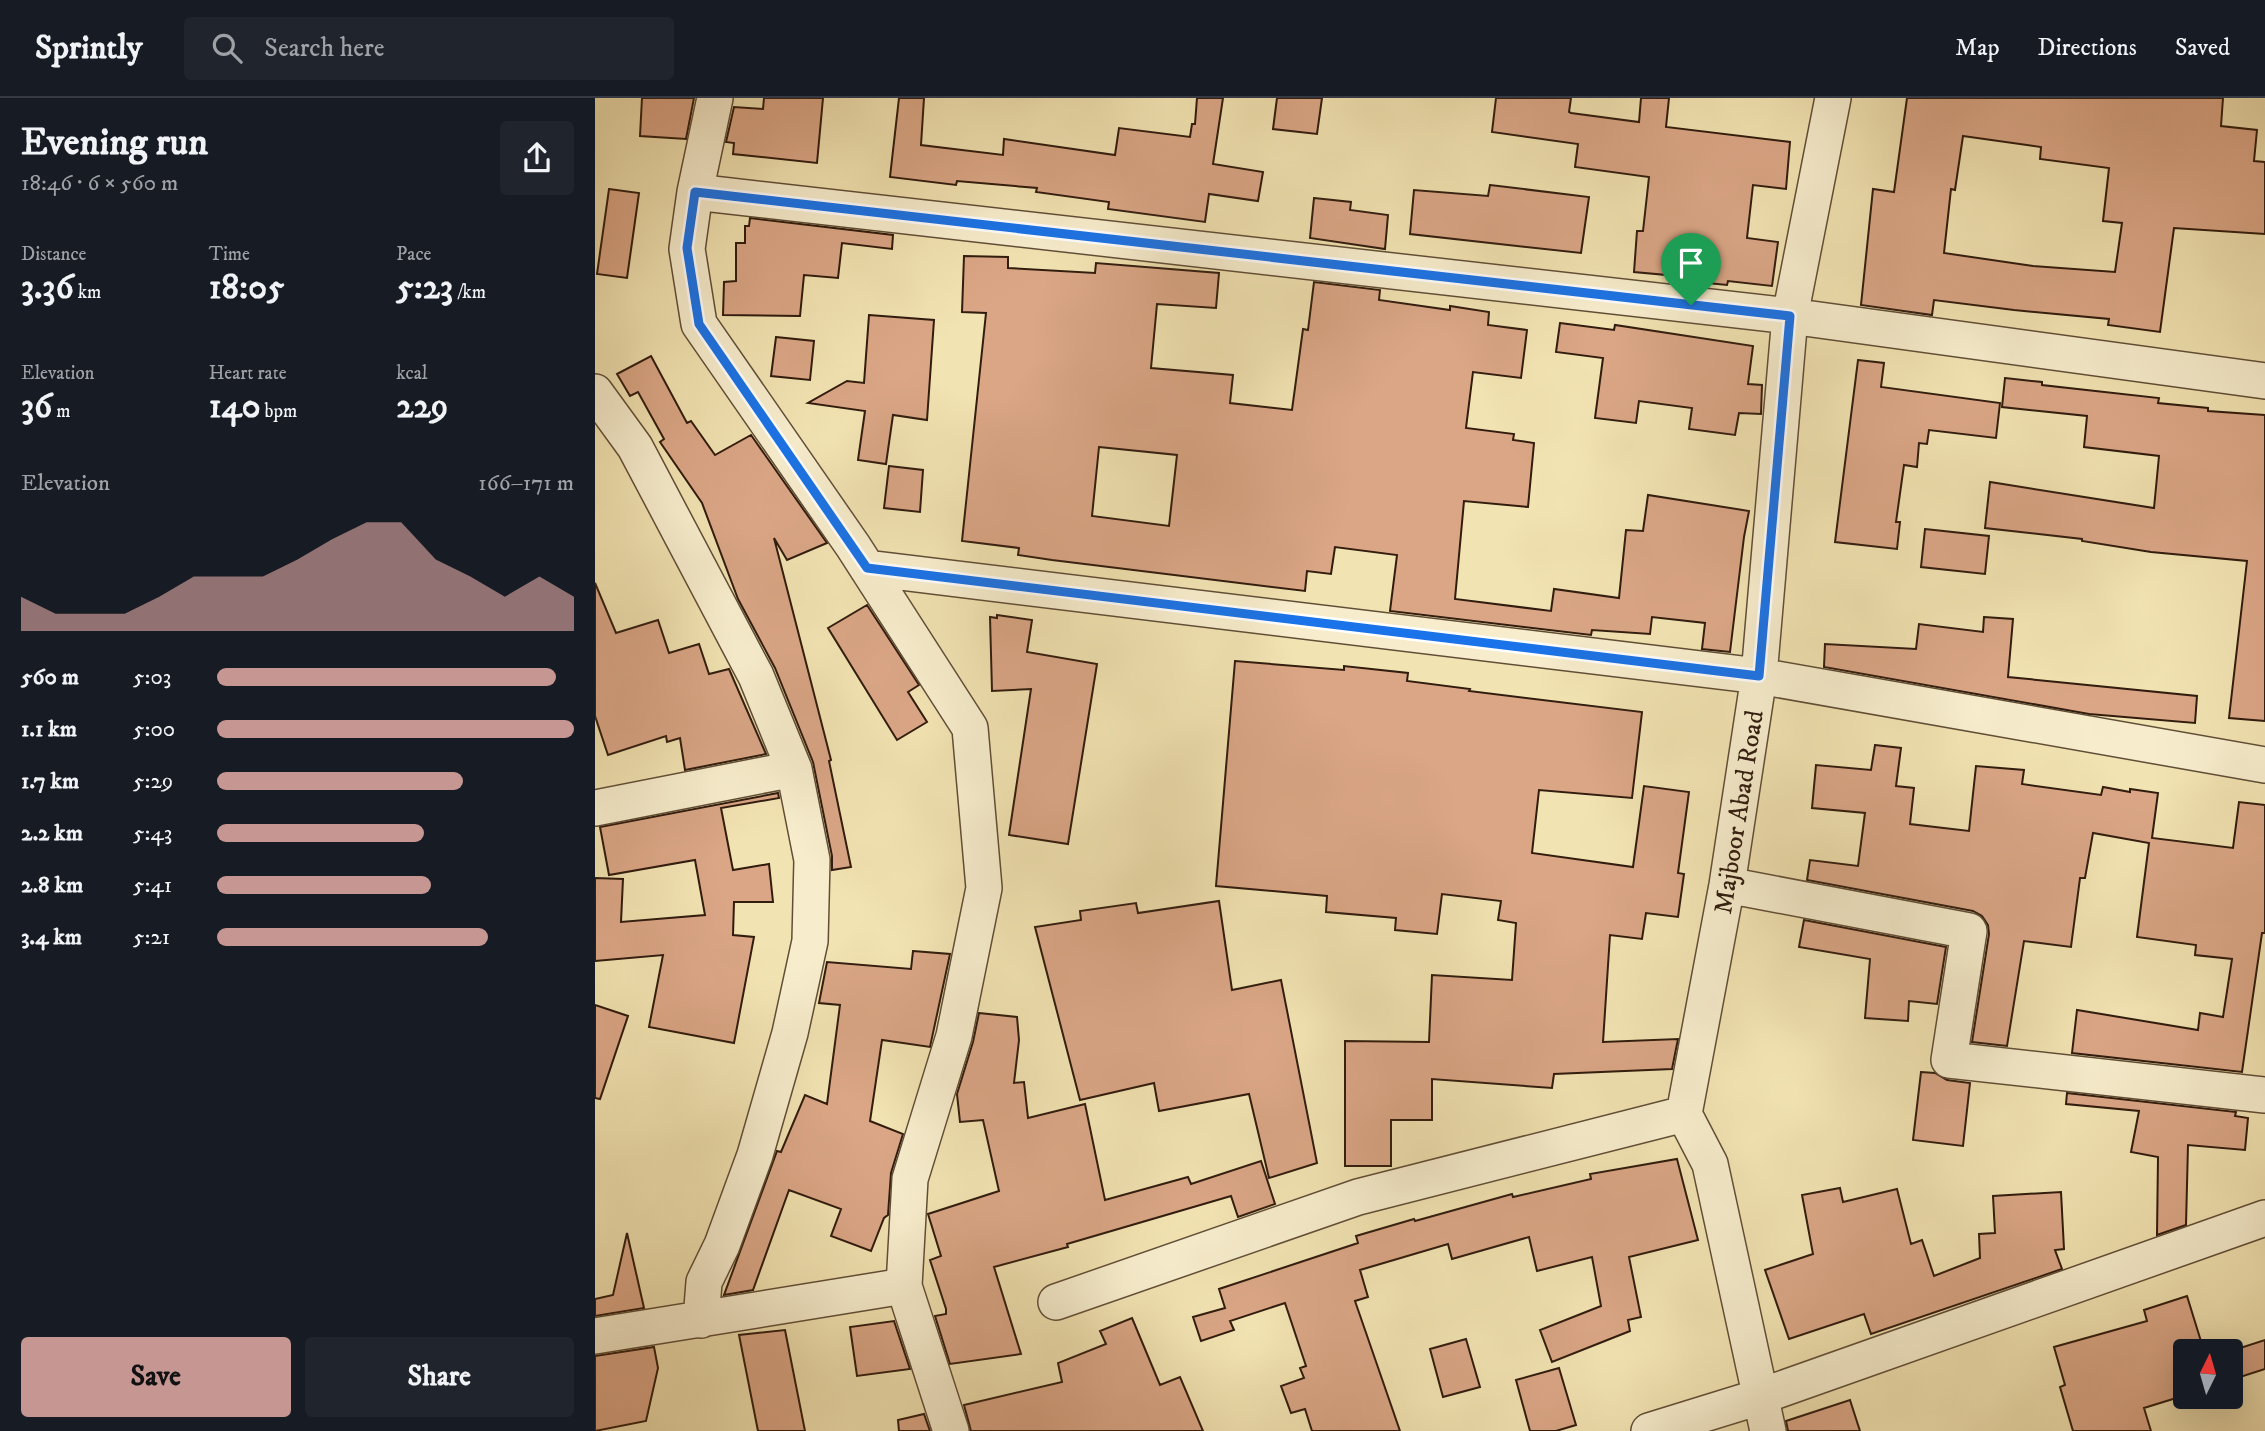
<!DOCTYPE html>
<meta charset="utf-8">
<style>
body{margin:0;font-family:"IM FELL DW Pica",serif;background:#20242c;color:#f1f3f6;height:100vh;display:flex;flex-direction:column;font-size:26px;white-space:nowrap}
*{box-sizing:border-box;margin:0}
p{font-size:23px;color:#9ea1a6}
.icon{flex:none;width:38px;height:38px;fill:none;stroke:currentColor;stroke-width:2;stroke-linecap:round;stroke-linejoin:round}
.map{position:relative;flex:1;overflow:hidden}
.details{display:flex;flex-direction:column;background:#171b24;width:595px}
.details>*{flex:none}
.needle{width:46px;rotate:5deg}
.fabs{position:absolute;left:1578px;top:1241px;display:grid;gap:14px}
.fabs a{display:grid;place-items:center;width:70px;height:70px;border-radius:7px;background:#171b24;box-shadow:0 7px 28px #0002;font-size:35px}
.pin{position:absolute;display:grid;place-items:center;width:60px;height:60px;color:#fff;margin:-72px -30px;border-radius:50% 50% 50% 0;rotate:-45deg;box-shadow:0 0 7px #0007}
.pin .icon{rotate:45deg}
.round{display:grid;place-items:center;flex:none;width:74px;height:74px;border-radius:7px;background:#20242c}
.overview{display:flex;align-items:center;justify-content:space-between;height:119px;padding:0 21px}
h1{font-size:38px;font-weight:800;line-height:52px}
.stats{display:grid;grid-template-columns:repeat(3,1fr);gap:10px;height:119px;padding:7px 21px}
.stats div{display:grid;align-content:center}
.stats b{font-size:35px;font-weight:800}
.stats small{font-size:19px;font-weight:400}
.stats p{font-size:19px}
.chart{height:196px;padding:14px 21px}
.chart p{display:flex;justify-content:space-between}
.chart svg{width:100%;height:126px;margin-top:7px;fill:#c59692;opacity:.7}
.cta{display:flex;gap:14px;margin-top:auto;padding:14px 21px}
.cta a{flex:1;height:80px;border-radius:7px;background:#c59692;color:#111;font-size:28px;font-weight:800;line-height:80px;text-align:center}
.cta a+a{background:#20242c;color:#f1f3f6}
ul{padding:0 21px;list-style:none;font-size:23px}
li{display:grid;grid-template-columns:112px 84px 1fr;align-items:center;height:52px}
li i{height:18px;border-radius:9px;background:#c59692}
header{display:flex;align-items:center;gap:42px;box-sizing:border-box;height:98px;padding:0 35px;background:#171b24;border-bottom:2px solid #363941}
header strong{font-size:33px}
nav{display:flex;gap:38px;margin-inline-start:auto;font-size:24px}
.search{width:490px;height:63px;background:#20242c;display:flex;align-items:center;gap:18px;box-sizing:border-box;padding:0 24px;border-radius:7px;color:#9ea1a6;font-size:26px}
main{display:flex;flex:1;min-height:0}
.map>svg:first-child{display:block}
</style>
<header>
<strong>Sprintly</strong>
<div class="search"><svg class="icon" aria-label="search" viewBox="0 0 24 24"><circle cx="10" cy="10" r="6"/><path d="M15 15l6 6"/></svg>Search here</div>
<nav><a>Map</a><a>Directions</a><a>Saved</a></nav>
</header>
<main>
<section class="details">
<div class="overview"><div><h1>Evening run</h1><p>18:46 · 6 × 560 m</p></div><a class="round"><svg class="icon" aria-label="share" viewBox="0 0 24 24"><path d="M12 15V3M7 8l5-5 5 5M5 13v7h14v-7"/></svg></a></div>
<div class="stats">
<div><p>Distance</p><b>3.36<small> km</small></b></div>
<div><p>Time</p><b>18:05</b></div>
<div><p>Pace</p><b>5:23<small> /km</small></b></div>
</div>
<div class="stats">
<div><p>Elevation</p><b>36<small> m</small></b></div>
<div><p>Heart rate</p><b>140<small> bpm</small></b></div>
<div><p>kcal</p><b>229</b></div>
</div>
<div class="chart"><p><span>Elevation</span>166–171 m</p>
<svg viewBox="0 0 160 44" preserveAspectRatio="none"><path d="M0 44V32L10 38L20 38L30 38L40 32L50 25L60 25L70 25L80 19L90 12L100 6L110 6L120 19L130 25L140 32L150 25L160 32V44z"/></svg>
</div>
<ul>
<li><b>560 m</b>5:03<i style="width:95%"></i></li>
<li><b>1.1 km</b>5:00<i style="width:100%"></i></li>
<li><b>1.7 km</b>5:29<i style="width:69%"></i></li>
<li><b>2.2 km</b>5:43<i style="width:58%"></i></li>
<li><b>2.8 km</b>5:41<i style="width:60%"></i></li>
<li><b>3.4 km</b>5:21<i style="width:76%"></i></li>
</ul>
<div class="cta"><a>Save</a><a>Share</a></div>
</section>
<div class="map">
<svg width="1670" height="1333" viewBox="0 0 1670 1333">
<rect width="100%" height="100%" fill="#f2e3b2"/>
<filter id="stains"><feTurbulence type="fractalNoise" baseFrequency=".00286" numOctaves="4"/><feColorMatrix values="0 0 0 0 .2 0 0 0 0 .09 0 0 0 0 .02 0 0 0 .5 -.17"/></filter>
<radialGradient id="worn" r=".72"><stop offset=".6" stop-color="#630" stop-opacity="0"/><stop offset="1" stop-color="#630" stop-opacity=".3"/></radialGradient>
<path fill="#daa686" stroke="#311c0e" stroke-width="2" fill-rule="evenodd" d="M47,0H99L91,41L45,38Z
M169,0H228L222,65L138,56L139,45L131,44L139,9L168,11Z
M304,0H329L326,47L408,57L409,41L520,57L524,30L595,39L597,26H600L602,0H628L618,66L668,74L663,103L614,96L610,124L513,111L514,104L441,94L442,90L362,83L361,87L295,79Z
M682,0H727L722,36L678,31Z
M901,0H976L974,14L976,15L1044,24L1046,0H1074L1071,29L1195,44L1191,91L1158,87L1152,140L1183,144L1177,188L1133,183L1132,187L1103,184L1104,180L1039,174L1042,133H1048L1054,79L980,69L983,46L897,34Z
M1312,0H1628L1626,28L1662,32L1659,63L1670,64V136L1579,130L1565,234L1513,227L1514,221L1419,212L1339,202L1337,217L1266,207L1278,91L1299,94ZM1368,38L1446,49L1445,61L1514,70L1508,123L1527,125L1520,174L1438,168L1349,155L1356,91L1360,92Z
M895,87L994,99L986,155L815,136L819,92L893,98Z
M14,91L44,95L32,180L2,176Z
M719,100L756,104L755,112L793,117L790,151L715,140Z
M155,120L298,137L297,151L247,145L243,180L209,177L205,218L128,217L129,184L141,183V145H150V128H154Z
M369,158L413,159V170L500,175L501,165L624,175L621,210L562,206L556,270L638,277L635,305L697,312L708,231L713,232L719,184L785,192L784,202L855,212V208L894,214L893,227L932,232L926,280L878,274L871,330L919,336L918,342L939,345L933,409L869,403L860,501L956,513L959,491L1024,500L1031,432L1048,433L1053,397L1154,413L1149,439L1135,554L1107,551L1110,525L1057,519L1055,536L997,532L996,537L795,513L802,457L740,449L736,476L712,473L710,493L457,462L423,457L424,450L367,443L391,215L367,214ZM504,349L582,357L574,428L497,418Z
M274,217L339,222L332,322L298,317L291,366L263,362L270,313L213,305L252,283L269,285Z
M965,225L1019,232L1020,227L1158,248L1153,286L1167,287L1166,316L1144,315L1140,337L1094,331L1097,310L1044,303L1041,325L1000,320L1008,260L961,254Z
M181,239L219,243L215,282L176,278Z
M56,258L92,325L96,323L120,357L156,337L232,445L192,462L179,440L236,662L234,663L256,769L237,772V758L218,664L180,570L143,501L107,405L65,344L69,341L43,294L35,298L22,276Z
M1263,262L1289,265L1286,289L1405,305L1401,340L1334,332L1332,346L1324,345L1322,369L1309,367L1301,424H1305L1302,451L1240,444Z
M1410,280L1447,284V287L1564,300L1563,305L1613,310V313L1670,317V623L1634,620L1652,463L1556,454L1487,443V441L1390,430L1395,384L1559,410L1564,358L1489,349L1492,318L1407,309Z
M294,368L328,372L325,414L289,410Z
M1330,431L1394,438L1390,476L1326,469Z
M0,485L21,535L63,522L74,555L104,546L114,576L134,571L171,656L90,672L85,640L72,644L71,638L13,657L0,618Z
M272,507L324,587L313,594L332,624L302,642L233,530Z
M402,517L437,522L432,554L502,566L473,746L414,737L436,591L397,593L395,519L402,520Z
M1389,519L1418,521L1413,579L1602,598L1600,625L1494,616L1229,569L1230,546L1321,551L1324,526L1388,534Z
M640,563L749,572V568L813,575L812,583L875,591L874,593L1047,614L1037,700L944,692L937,755L1038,769L1049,688L1094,694L1083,775L1089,776L1083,819L1051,815L1047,841L1015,837L1008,944L1083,941L1077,971L959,976L957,990L837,981V1022H796V1068H750V943L834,944L837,877L917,882L921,825L903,822L906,803L847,796L842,836L800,832L801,820L731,814L732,798L621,788Z
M1280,647L1306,650L1301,688L1319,690L1315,726L1374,733L1381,668L1429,672L1427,686L1506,697L1508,689L1535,694V691L1563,695L1557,740L1638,750L1644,704L1670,707V835H1667L1647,974L1477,955L1482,912L1603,932L1605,915L1628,919L1637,861L1600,857L1601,847L1542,839L1554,745L1498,735L1490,780H1485L1476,849L1429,843L1412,948L1377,944L1394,836L1393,827L1387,818L1378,813L1212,782L1215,762L1263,768L1270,715L1217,710L1221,667L1276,672Z
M183,695L184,700L126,710L138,772L174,766L178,804H139L138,837L159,839L139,945L54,929L68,857L0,863V780L28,781L26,824L110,817L100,762L14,777L5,729Z
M624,803L637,892L686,882L722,1065L674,1080L654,996L564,1013L559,985L485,1002L440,829L486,822L485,813L541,805L543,815Z
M1209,822L1351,849L1342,906L1314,903L1313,923L1270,920L1275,861L1204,849Z
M318,853L355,856L335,949L287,942L275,1023L308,1036L296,1075L293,1117L289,1120L276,1153L236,1138L246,1111L194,1092L158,1192L129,1197L182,1053L186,1054L210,997L232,1006L245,907L224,905L232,864L316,871Z
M0,907L33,918L5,1001L0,1000Z
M384,915L422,919L424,942L419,985L429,984L433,1020L490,1006L510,1102L593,1079L596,1086L666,1063L680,1106L643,1119L636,1098L472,1146L473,1149L399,1169L426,1256L355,1266L340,1218L351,1216V1211L335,1162L346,1158L333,1116L404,1093L388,1022L365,1024L362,996L378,944Z
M1326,974L1340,975L1352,982L1375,985L1368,1048L1318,1042Z
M1472,995L1641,1014L1640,1018L1653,1020L1650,1052L1593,1047L1591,1127L1562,1137L1563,1059L1536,1054L1544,1013L1471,1006Z
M1082,1061L1103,1142L1034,1159L1046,1219L1033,1222L1035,1233L957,1264L945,1232L1006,1208L997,1159L942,1173L934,1139L857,1161L853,1146L765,1172L773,1199L760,1203L805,1333H717L710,1311L696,1315L686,1288L709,1280L705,1270L711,1268L690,1205L635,1223L639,1232L606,1243L598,1219L630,1210L624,1191L763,1145L761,1138L819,1121L820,1123L917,1096L918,1099L996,1081L995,1076Z
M1245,1090L1248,1104L1302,1091L1316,1146L1327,1142L1339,1178L1385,1160L1384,1136L1400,1135L1398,1098L1466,1094L1469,1151L1460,1152L1467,1171L1276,1236L1269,1216L1194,1241L1170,1172L1218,1156L1207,1097Z
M32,1135L49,1210L0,1218V1201L18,1197Z
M1592,1198L1609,1253H1591V1297L1549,1310L1556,1333H1478L1465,1289L1470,1287L1459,1249L1552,1223L1549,1212Z
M537,1220L565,1287L585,1279L608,1333H376L369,1307L467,1284L463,1265L511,1246L505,1233Z
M299,1223L315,1271L262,1278L255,1229Z
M190,1232L210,1333H163L144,1237Z
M871,1241L885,1289L848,1299L835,1251Z
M1670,1242V1271L1636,1282V1253Z
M59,1249L63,1270L51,1323L0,1333V1258Z
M964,1270L981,1327L961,1333H935L921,1282Z
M1255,1302L1265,1333H1193L1191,1323Z
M329,1316L335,1333H304L303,1322Z"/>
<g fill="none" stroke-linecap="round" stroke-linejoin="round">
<defs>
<path id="street" d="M100,94L1195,218L1670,283
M0,294L40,349L161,578L199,671L217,762L215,843L195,935L160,1057L127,1147L109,1184L106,1222
M272,470L1164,578L1670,667
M0,710L199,671
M1132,787L1374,833L1354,962L1670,997
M309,1188L356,1333
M461,1204L763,1099L1089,1016
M0,1238L309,1188L315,1081L359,938L389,790L375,630L258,448L104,226L92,151L100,94L120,0
M1054,1333L1164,1299L1670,1120
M1173,1333L1115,1066L1089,1016L1132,787L1164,578L1195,218L1238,0"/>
</defs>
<use href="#street" stroke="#614e37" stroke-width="38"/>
<use href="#street" stroke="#f7edcd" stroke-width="35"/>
</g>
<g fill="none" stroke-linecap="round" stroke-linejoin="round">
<defs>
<path id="route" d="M100,94L1195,218L1164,578L272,470L104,226L92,150Z"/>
</defs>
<use href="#route" stroke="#fff" stroke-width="14"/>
<use href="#route" stroke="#1a73e8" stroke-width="9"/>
</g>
<g text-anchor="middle" stroke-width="6" stroke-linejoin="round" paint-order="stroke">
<g font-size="26" fill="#311c0e" stroke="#f7edcd">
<text transform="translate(1143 714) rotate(-81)" y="9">Majboor Abad Road</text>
</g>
</g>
<rect width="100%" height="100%" filter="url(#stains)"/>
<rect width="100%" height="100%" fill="url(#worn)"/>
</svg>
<div class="fabs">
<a><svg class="needle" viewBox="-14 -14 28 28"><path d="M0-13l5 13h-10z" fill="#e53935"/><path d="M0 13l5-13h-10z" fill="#9ea1a6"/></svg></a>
</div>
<div class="pin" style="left:1096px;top:207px;background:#1e9e55"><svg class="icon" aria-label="arrive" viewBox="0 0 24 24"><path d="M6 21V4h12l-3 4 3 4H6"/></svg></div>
</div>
</main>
